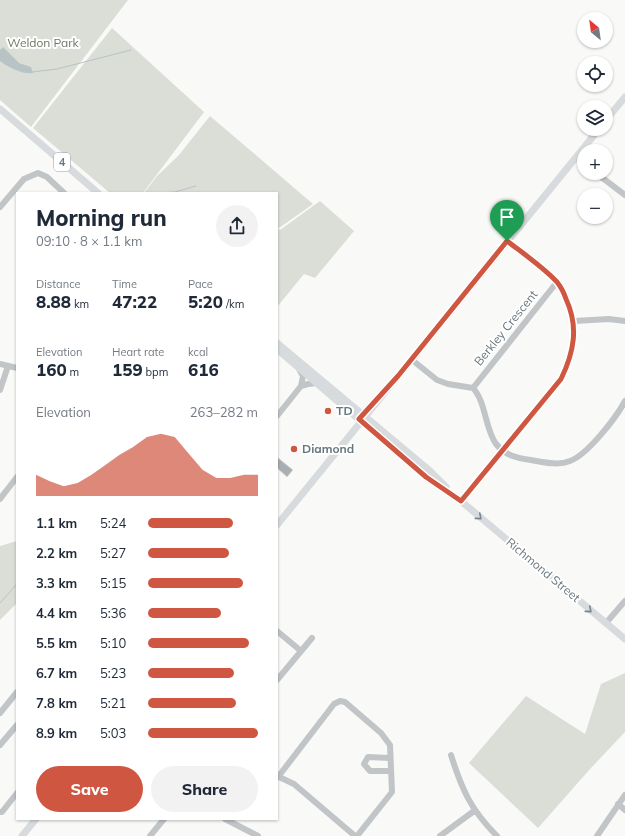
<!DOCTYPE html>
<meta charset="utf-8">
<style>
body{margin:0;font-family:Mulish,sans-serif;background:#f2f2f3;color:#1f2937;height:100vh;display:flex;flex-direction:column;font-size:15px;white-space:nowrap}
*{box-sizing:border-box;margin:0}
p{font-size:13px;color:#747a83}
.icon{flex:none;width:22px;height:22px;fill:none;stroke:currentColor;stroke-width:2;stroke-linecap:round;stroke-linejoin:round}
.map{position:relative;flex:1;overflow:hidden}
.details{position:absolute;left:16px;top:192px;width:262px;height:628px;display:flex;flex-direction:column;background:#fff;border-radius:0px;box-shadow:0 1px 3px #0004}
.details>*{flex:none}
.needle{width:26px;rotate:331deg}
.controls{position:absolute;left:577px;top:12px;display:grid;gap:8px}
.controls a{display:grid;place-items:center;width:36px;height:36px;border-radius:50%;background:#fff;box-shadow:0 1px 3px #0004;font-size:20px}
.pin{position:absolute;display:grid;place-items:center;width:34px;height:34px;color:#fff;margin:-41px -17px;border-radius:50% 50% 50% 0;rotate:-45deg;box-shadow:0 0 4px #0007}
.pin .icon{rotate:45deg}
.round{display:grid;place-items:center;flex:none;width:42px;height:42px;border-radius:21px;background:#f2f2f3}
.headline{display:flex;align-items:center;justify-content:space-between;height:68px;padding:0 20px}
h1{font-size:22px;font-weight:800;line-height:30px}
.stats{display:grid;grid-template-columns:repeat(3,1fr);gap:6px;height:68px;padding:4px 20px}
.stats div{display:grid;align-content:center}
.stats b{font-size:17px;font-weight:800}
.stats small{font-size:11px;font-weight:400}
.stats p{font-size:11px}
.chart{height:112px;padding:8px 20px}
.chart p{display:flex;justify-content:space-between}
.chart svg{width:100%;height:72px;margin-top:4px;fill:#cf5741;opacity:.7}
.primary-button{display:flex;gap:8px;margin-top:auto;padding:8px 20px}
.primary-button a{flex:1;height:46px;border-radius:24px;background:#cf5741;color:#fff;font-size:16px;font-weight:800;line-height:46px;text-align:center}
.primary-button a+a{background:#f2f2f3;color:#1f2937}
ul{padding:0 20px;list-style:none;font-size:13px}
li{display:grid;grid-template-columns:64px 48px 1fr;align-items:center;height:30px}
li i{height:10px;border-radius:5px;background:#cf5741}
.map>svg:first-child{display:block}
</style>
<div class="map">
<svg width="625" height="836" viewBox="0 0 625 836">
<rect width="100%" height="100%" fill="#f9f9f7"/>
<path fill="#daded7" d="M0,0H128L31,127L0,100Z
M112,28L204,112L143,193H110L33,128Z
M210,116L313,204L279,228L277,226V193H144L157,176L179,155Z
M320,201L354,231L315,278L304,274L277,307V228L280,230Z
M17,541V603L0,620V546Z
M625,673V732L590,769L538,828L469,763L526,696L585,734L601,684Z"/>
<path fill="#b8c3c6" d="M3,47L19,63L31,67L33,73C23,75 8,67 0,61V50Z"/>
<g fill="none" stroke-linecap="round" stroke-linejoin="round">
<path stroke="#b8c3c6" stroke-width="1" d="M32,72L57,69L131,50
M161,193L175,192L196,186
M0,603L17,584"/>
</g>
<path fill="#a7afb3" stroke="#dbdbd9" d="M277,457L293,470L287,477L277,468Z"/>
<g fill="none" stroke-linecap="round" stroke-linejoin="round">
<path stroke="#c1c5c8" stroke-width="6" d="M576,157L584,163
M596,173L625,195
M0,207L24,179L38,173L47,177L64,193
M574,321L609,319L625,321
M411,359L437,380L448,384L473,388C486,402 485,429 496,444C506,456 517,458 531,460C543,462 558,466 570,461C587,455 616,418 625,401
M0,364L17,368
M301,386L308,384L317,383
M473,388L557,282
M0,390L8,366
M277,416L301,386L303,376L299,369
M0,499L17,477
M461,501L561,379C574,352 580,327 566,299C564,293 561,287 557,282C543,267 524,254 507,241
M606,623L625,601
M277,631L301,651
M277,680L312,638
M0,713L17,692
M0,745L17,725
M451,755C462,790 471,810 497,836
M390,758L368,757L364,764L370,771H391
M277,776L294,784L355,836
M278,777L334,704L340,701L345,702L381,733L390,745L392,792L357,836
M618,804L625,810
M0,812H2L17,793
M225,819L258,836
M150,836L164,819
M440,836L474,811
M597,836L625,795"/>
<path stroke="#d7dbdd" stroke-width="7" d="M0,109L98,193
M606,120L625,97
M277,343L430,471L446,487
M277,349L426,477L461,501L625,639
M277,525C385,394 491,261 599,129
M22,836L36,819"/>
</g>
<defs><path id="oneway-chevron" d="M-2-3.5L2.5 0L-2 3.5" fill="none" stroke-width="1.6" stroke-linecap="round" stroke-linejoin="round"/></defs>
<g stroke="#78868c">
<use href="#oneway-chevron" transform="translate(479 517) rotate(40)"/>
<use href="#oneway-chevron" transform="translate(589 610) rotate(40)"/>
</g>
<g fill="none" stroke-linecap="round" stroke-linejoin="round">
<defs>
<path id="route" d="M507,241C524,254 543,267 557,282C561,287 564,293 566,299C579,327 574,352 561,379L461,501L426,477L359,419L398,376Z"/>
</defs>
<use href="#route" stroke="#fff" stroke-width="8"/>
<use href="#route" stroke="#cf5741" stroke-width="5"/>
</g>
<g fill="#cf5741" stroke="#fff" stroke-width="1.5">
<circle cx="328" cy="411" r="4"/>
<circle cx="294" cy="449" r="4"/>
</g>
<g text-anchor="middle" stroke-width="4" stroke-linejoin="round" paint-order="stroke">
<rect fill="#fff" stroke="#95a0a5" stroke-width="1" x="54" y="153" width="16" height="18" rx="3"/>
<g font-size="11" font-weight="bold" fill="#67777e">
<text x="62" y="166">4</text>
</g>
<g font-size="12" fill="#6a7766" stroke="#fff">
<text x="43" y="47">Weldon Park</text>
</g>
<g font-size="12" fill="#67777e" stroke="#fff">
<text transform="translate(506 328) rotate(-51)" y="4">Berkley Crescent</text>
<text transform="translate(543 570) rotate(40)" y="4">Richmond Street</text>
</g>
<g font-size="12" font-weight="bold" fill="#67777e" stroke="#fff" text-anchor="start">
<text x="336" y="415">TD</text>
<text x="302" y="453">Diamond</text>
</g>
</g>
</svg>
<div class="controls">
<a><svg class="needle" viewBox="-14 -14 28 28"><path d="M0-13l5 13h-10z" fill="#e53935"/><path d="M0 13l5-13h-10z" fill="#747a83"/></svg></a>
<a><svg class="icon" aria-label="locate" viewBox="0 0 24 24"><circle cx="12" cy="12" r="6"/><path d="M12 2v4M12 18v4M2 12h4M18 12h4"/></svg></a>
<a><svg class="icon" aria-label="layers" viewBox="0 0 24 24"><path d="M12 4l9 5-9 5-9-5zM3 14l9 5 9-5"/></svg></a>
<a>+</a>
<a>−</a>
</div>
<div class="pin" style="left:507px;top:241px;background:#1e9e55"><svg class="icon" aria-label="arrive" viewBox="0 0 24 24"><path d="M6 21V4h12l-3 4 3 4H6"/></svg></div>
<section class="details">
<div class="headline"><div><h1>Morning run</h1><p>09:10 · 8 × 1.1 km</p></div><a class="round"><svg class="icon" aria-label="share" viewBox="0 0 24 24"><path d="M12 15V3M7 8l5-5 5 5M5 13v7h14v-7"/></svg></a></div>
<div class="stats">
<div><p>Distance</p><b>8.88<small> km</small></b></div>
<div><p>Time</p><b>47:22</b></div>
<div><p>Pace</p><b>5:20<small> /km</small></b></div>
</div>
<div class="stats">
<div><p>Elevation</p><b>160<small> m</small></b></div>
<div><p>Heart rate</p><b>159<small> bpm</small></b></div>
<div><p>kcal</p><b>616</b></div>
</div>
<div class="chart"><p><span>Elevation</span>263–282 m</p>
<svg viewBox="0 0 160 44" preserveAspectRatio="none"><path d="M0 44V31L10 35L20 38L30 36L40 31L50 25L60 19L70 14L80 8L90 6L100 8L110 18L120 28L130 33L140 33L150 31L160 31V44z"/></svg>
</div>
<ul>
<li><b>1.1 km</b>5:24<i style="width:77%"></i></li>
<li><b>2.2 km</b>5:27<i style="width:74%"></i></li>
<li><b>3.3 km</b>5:15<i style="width:86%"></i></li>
<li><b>4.4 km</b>5:36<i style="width:66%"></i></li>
<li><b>5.5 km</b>5:10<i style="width:92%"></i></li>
<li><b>6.7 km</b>5:23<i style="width:78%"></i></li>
<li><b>7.8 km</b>5:21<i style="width:80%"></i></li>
<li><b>8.9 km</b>5:03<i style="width:100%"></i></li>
</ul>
<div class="primary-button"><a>Save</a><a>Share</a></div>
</section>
</div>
